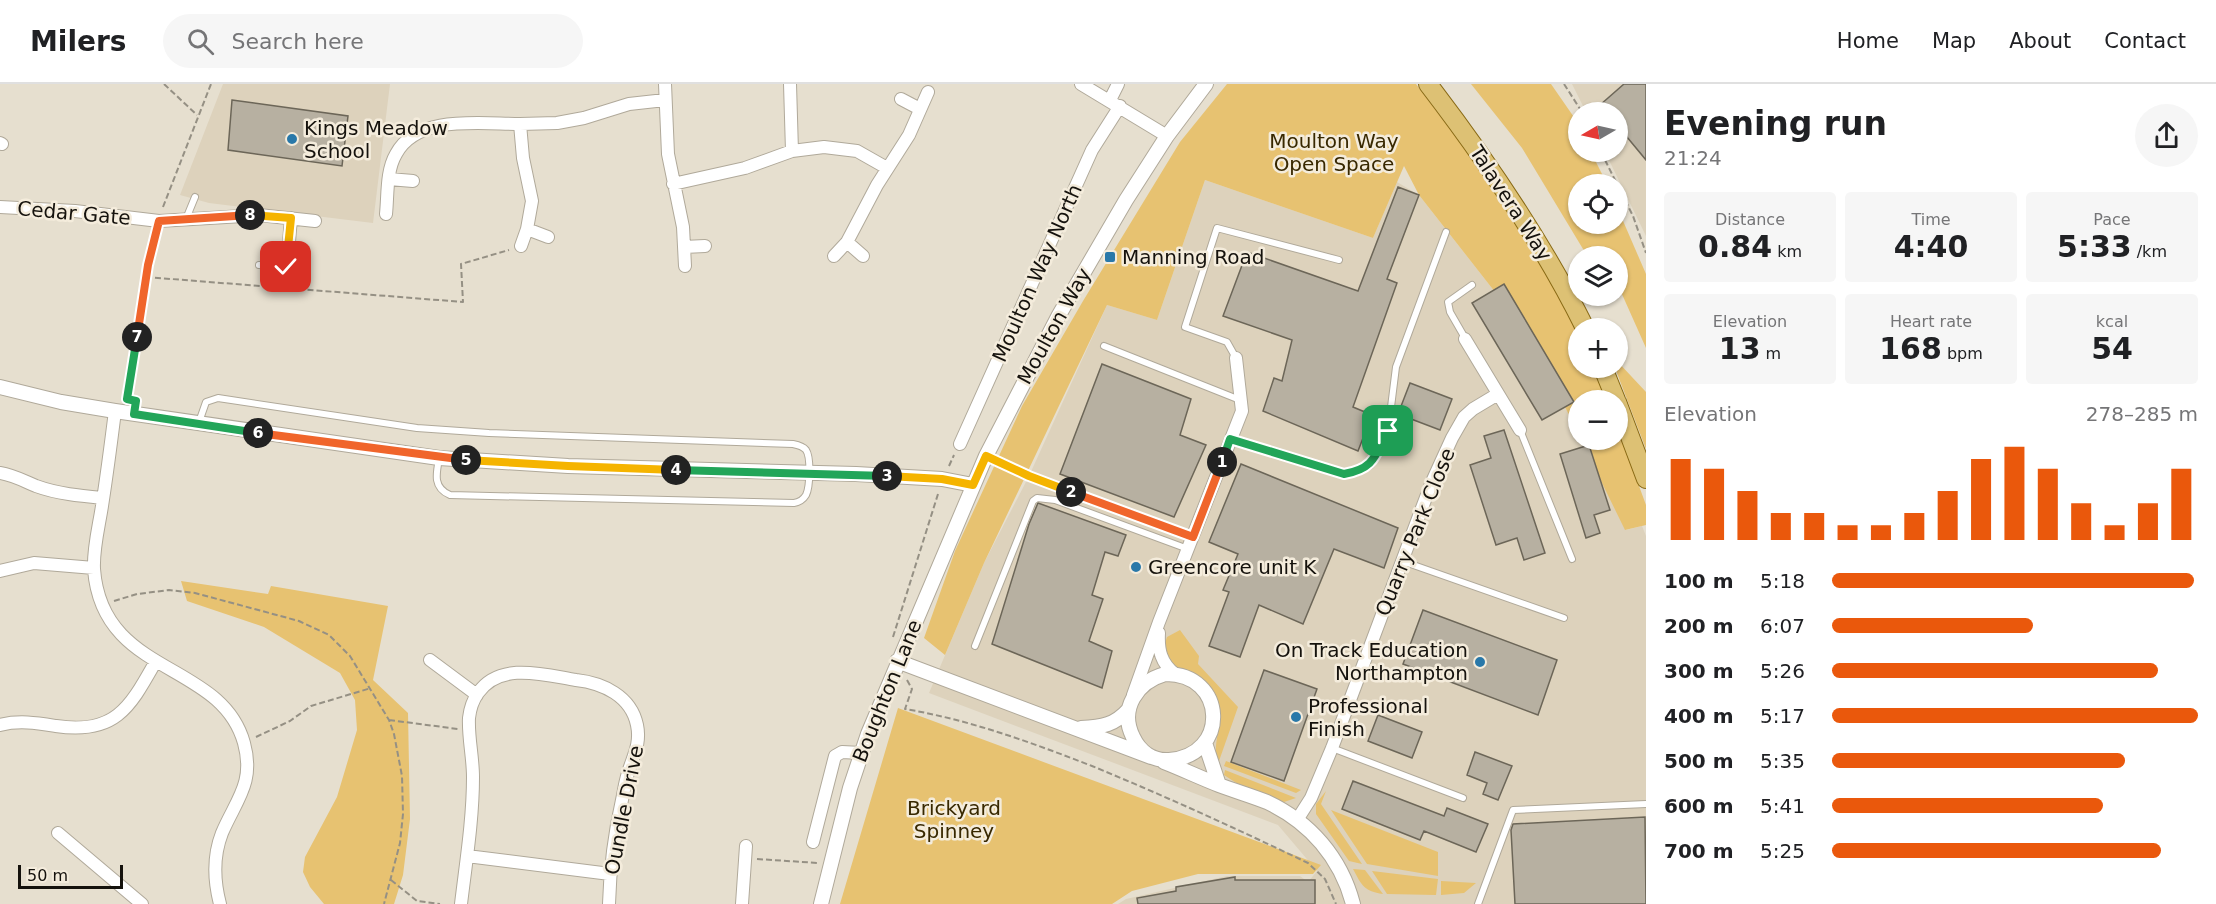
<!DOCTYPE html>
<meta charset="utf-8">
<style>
body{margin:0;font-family:"DejaVu Sans",sans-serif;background:#f6f6f6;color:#202124;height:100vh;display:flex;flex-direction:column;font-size:22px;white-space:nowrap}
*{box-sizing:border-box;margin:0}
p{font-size:20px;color:#757577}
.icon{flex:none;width:33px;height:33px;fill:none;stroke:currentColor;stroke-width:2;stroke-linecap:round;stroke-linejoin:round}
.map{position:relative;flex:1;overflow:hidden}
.drawer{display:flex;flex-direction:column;background:#fff;width:570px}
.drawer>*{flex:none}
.needle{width:39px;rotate:261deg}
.fabs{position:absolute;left:1568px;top:18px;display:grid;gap:12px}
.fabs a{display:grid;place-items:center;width:60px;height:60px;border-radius:50%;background:#fff;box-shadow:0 2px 4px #0004;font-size:30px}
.scale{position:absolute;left:18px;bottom:15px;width:105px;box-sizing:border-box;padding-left:6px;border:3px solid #15120d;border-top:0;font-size:16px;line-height:21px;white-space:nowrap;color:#15120d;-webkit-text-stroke:4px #f4ecdc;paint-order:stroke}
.pin{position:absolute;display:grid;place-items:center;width:51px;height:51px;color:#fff;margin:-26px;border-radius:12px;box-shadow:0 3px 9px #0006}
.km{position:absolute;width:30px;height:30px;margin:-15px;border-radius:50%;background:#222;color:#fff;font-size:16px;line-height:30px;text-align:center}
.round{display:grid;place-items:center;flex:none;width:63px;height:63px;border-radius:32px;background:#f6f6f6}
.summary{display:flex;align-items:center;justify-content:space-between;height:102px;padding:0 18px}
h1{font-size:33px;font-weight:700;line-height:45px}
.metrics{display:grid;grid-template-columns:repeat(3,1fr);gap:9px;height:102px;padding:6px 18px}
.metrics div{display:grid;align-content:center;border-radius:6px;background:#f6f6f6;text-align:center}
.metrics b{font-size:30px;font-weight:700}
.metrics small{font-size:16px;font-weight:400}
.metrics p{font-size:16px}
.chart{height:168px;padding:12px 18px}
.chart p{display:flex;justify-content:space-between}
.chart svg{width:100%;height:108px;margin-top:6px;stroke:#ea580c;stroke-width:6}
ul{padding:0 18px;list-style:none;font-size:20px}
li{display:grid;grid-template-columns:96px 72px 1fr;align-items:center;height:45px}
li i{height:15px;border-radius:8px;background:#ea580c}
header{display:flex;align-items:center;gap:36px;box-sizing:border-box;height:84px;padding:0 30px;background:#fff;border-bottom:2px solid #e0e0e0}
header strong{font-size:28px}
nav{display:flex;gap:33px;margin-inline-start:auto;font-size:21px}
.search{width:420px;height:54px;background:#f6f6f6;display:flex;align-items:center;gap:15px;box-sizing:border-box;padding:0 21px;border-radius:33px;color:#757577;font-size:22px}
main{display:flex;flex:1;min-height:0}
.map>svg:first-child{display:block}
</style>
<header>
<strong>Milers</strong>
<div class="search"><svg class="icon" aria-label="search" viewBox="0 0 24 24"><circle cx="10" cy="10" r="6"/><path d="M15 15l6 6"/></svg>Search here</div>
<nav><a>Home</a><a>Map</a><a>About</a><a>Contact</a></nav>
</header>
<main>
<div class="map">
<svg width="1646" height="820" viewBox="0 0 1646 820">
<rect width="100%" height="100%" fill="#e6dfcf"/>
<path fill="#ddd2bc" d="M223,0H390L373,139L209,119L180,111Z
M1572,0H1646V152L1605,68H1617V28H1586Z
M1205,96L1373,154L1397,98L1419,111L1513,231L1556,305L1578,349V356H1581L1626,446L1642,442L1646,452V820H1118L1126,815L1227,792H1300L1308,798L1317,787L1278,741L929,609L984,479L1029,392L1107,221L1157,236Z"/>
<path fill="#e7c271" d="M1227,0H1416L1468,69L1512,134L1552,200L1578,251V284H1593L1607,316H1578V349L1556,305L1513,231L1419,111L1404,82L1373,154L1205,96L1157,236L1107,221L984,479L945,571L924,554L955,467L1022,322L1083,217L1180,58Z
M1471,0H1551L1578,39V68H1591L1607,100H1578V140H1617V123L1646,190V264L1617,199V172H1591L1583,165L1522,64Z
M1617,277L1646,308V365L1615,284H1617Z
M1617,342L1646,421V441L1625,446L1581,356H1617Z
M181,497L268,510L271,502L388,522L373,596L408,629L410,735L403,791L394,820H324L310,803L303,788L305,773L337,713L357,646L355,616L340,589L264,543L187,517Z
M1180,546L1199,572L1198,580L1238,623L1219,677H1217C1212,658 1224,640 1218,621C1212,601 1188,600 1175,586C1170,581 1167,572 1163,565L1167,553Z
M898,624L1321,781L1313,790H1198L1132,807L1112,820H840Z
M1226,677L1301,706L1296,709L1224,682Z
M1225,686L1296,714L1284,718L1238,700L1224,691Z
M1326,707L1321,720L1362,780L1349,777L1316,730V720Z
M1331,726L1438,768V792L1367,780Z
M1353,785L1365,786L1383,810C1364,807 1362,802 1353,785Z
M1372,787L1438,795L1436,811L1387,810Z
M1441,797L1476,799L1464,809L1441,811Z"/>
<path fill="#b7b0a1" stroke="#6c6658" stroke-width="1.5" d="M1624,0H1646V76L1617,41V28H1607L1600,21Z
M232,16L348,32L342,82L228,66Z
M1398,103L1419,111L1387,195L1397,199L1353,323L1372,331L1358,367L1263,327L1274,294L1282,297L1292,256L1223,232L1247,168L1358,207Z
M1504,200L1574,318L1542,336L1472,219Z
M1102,280L1191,315L1180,351L1206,361L1174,433L1060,390Z
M1410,299L1452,315L1440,346L1398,330Z
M1504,346L1545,469L1524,476L1517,454L1496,461L1470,381L1491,374L1484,352Z
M1589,361L1610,426L1594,431L1600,449L1586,454L1560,370Z
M1241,380L1398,444L1384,484L1334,465L1303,540L1259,521L1240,573L1209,562L1229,508L1223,506L1238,470L1209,458Z
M1038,419L1126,451L1118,472L1105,468L1092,511L1103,515L1089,557L1112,567L1102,604L992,560L1029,440Z
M1423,526L1557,576L1538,631L1403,580Z
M1264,586L1317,605L1284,697L1231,678Z
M1378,631L1422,648L1412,674L1368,657Z
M1475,668L1512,682L1498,716L1483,710L1487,699L1467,691Z
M1353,697L1444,732L1447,724L1488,740L1476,768L1424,747L1420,756L1342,725Z
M1645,733L1646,820H1515L1511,746L1513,740Z
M1235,793V796H1315V820H1138L1137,814L1176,807V803Z"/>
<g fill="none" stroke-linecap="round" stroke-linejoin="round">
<defs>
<path id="service" d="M186,135L195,113
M259,181L307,185
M286,183L289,158
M1465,254L1450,228L1448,218L1472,201
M1104,262L1240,316
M1236,274L1227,258L1185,243L1217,144L1339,176
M199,338L206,318L218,314L417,344L489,349L793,360C798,361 803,362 806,366C811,373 810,403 806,411C803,416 800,418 794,419L450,411C433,404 436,390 439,375
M1520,346L1572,475
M1231,355L1344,390L1358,388L1371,381L1388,347L1396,283L1446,148
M1402,477L1564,534
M975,562L1033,417L1037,414L1055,416L1188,465
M1332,664L1463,714
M1478,820L1513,726L1646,720"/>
<path id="minor" d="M665,0L668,70L683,143L685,182
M790,0L792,67
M1081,0L1167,52
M901,15L920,25
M1110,16L1118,0
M0,59L2,60
M389,95L413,97
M673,100L745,84L792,67L824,63L857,67L887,84
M0,123L75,127L159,137L259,131L315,137
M386,130C388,111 386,87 396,70C417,30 481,40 520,40
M527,145L548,153
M289,158L291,134
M847,158L863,172
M521,162L527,145L532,117L523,74L520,40L557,39L584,34L629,20L665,16
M684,163L705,162
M834,172L847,158L877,101L909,51L928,8
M1465,255L1520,346
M115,327C111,359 107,390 102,422C99,442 93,464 94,485C102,593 221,576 244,659C255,699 236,716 222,749C213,772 214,797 220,820
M960,360L1092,66L1120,22
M0,389C13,391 24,397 36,402C58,410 81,412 103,414
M0,487L34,479L94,484
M1159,549C1158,566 1161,579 1175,590
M430,576L477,611
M1133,611L1159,538L1242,327L1236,274
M0,641C19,636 37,639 56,642C116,651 130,623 156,577
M1297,736L1311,714L1332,664L1431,400L1452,354L1464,333L1473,325L1498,310
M58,749L142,820
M813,758L835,672L842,668L861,669
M467,772L610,790
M461,820C466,778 473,735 473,693C473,673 468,653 469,634C470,625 473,616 478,609C500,577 545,591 576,596C603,599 631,612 637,641C641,660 633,672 628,689C625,698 624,707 622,716C614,751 610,785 609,820
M742,820L746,762"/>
<path id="tertiary" d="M0,303L61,318L115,327L439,374L568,382L856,390L942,395L973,401
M897,577L1151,673
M1165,590C1227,589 1230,672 1169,676C1153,677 1140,668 1133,653C1119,625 1137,598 1165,590Z
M1081,644C1102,643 1115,641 1129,625
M1205,659L1219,701
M1164,678C1182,685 1201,694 1219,701C1235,707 1252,712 1267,718C1310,738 1341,774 1353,820
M821,820L850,704L868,650L986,372L1059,231L1126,116L1167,52L1206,0"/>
<path id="primary" d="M1428,0C1487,77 1542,157 1585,244
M1603,284L1616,316
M1617,318L1646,395"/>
</defs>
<use href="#service" stroke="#b0a99a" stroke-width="8"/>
<use href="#minor" stroke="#b0a99a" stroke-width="14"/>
<use href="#tertiary" stroke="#b0a99a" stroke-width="16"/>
<use href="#primary" stroke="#886914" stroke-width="20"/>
<path stroke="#959084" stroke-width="2" stroke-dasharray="6 3" stroke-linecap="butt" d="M164,0L197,31
M1564,0L1582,28
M1601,68L1633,132L1646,169
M163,123L211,0
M146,193L463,218L461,180L509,166
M127,314L155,148
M997,377L1029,392L1182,449
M949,382L954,371
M114,517L137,510L169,506L195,509L299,537L329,551L350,572L389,636L394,650L402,692L403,730L400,759L384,820
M893,553L938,410
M907,596L912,605L905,625C970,636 1030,658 1092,682C1165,712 1237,745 1308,779L1325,795L1336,820
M389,636L458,645
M256,653L290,637L311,622L371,604
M757,775L818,779
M391,796L417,817L440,820"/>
<use href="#service" stroke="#fff" stroke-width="6"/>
<use href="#minor" stroke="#fff" stroke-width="12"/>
<use href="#tertiary" stroke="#fff" stroke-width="14"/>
<use href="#primary" stroke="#ddc174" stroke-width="18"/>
</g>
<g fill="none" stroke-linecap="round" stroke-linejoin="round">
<defs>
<path id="split-1" d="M1222,378L1230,355L1344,390C1374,385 1375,372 1388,347"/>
<path id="split-2" d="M1071,408L1193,453L1222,378"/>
<path id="split-3" d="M887,392L942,395L973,401L986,372L1029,392L1071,408"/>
<path id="split-4" d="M676,386L887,392"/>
<path id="split-5" d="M466,376L568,382L676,386"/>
<path id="split-6" d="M258,349L466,376"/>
<path id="split-7" d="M137,253L127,315L136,317L134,330L258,349"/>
<path id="split-8" d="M137,253L148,181L159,137L250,131"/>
<path id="split-9" d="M250,131L291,134L286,183"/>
</defs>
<use href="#split-1" stroke="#fff" stroke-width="12"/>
<use href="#split-2" stroke="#fff" stroke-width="12"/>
<use href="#split-3" stroke="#fff" stroke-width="12"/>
<use href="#split-4" stroke="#fff" stroke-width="12"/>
<use href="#split-5" stroke="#fff" stroke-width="12"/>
<use href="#split-6" stroke="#fff" stroke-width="12"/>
<use href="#split-7" stroke="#fff" stroke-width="12"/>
<use href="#split-8" stroke="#fff" stroke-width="12"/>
<use href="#split-9" stroke="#fff" stroke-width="12"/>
<use href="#split-1" stroke="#22a559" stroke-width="8"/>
<use href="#split-2" stroke="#f0652b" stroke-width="8"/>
<use href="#split-3" stroke="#f5b400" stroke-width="8"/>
<use href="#split-4" stroke="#22a559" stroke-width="8"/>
<use href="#split-5" stroke="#f5b400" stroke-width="8"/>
<use href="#split-6" stroke="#f0652b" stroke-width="8"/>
<use href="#split-7" stroke="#22a559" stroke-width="8"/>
<use href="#split-8" stroke="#f0652b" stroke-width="8"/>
<use href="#split-9" stroke="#f5b400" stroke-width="8"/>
</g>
<g fill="#2978a9" stroke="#f4ecdc" stroke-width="2">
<circle cx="292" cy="55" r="6"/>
<rect x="1104" y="167" width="12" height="12" rx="3"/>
<circle cx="1136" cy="483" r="6"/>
<circle cx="1480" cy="578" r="6"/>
<circle cx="1296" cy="633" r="6"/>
</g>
<g text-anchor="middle" stroke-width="5" stroke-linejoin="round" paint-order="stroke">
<g font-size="20" fill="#15120d" stroke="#f4ecdc" text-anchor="start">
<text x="304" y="51">Kings Meadow<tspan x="304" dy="23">School</tspan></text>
<text x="1122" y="180">Manning Road</text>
<text x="1148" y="490">Greencore unit K</text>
<text x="1468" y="573" text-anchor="end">On Track Education<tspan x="1468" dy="23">Northampton</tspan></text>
<text x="1308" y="629">Professional<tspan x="1308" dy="23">Finish</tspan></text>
</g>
<g font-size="20" fill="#382800" stroke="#f4ecdc">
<text x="1334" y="64">Moulton Way<tspan x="1334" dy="23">Open Space</tspan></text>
<text x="954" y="731">Brickyard<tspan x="954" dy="23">Spinney</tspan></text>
</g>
<g font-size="20" fill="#15120d" stroke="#f4ecdc">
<text transform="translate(1511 119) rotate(57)" y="7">Talavera Way</text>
<text transform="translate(74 129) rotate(5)" y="7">Cedar Gate</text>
<text transform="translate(1037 189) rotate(-66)" y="7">Moulton Way North</text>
<text transform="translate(1054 242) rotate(-61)" y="7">Moulton Way</text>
<text transform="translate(1415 448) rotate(-68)" y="7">Quarry Park Close</text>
<text transform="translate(887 607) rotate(-68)" y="7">Boughton Lane</text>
<text transform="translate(624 726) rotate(-79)" y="7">Oundle Drive</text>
</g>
</g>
</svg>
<div class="fabs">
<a><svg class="needle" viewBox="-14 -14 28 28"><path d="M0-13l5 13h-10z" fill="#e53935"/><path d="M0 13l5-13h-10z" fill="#757577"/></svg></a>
<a><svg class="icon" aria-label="locate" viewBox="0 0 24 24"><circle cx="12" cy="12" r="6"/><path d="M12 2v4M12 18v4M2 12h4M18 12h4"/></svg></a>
<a><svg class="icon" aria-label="layers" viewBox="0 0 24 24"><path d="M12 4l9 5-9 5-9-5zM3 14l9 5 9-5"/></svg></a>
<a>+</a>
<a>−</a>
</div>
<div class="scale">50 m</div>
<div class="pin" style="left:1388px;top:347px;background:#1e9e55"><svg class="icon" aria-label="arrive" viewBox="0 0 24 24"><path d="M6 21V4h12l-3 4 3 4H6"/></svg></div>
<div class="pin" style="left:286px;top:183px;background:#d93025"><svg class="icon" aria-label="check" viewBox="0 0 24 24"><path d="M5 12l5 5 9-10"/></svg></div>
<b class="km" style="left:1222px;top:378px">1</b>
<b class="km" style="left:1071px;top:408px">2</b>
<b class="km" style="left:887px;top:392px">3</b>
<b class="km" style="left:676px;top:386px">4</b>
<b class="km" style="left:466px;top:376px">5</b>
<b class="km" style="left:258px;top:349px">6</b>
<b class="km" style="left:137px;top:253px">7</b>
<b class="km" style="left:250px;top:131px">8</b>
</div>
<section class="drawer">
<div class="summary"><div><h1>Evening run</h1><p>21:24</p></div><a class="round"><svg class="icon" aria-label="share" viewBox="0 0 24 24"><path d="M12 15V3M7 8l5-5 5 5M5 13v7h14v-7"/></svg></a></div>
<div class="metrics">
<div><p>Distance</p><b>0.84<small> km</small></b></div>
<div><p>Time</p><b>4:40</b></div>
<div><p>Pace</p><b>5:33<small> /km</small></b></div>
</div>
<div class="metrics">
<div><p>Elevation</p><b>13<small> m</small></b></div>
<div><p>Heart rate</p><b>168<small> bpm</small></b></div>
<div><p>kcal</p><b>54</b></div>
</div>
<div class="chart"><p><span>Elevation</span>278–285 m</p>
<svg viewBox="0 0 160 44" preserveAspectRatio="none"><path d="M5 44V11M15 44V15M25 44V24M35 44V33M45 44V33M55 44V38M65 44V38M75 44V33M85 44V24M95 44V11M105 44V6M115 44V15M125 44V29M135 44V38M145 44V29M155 44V15"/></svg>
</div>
<ul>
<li><b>100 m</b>5:18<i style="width:99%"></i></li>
<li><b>200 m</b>6:07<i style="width:55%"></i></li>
<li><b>300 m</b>5:26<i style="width:89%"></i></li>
<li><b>400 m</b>5:17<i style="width:100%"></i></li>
<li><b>500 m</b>5:35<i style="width:80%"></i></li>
<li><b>600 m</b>5:41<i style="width:74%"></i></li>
<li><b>700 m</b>5:25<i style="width:90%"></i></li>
</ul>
</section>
</main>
